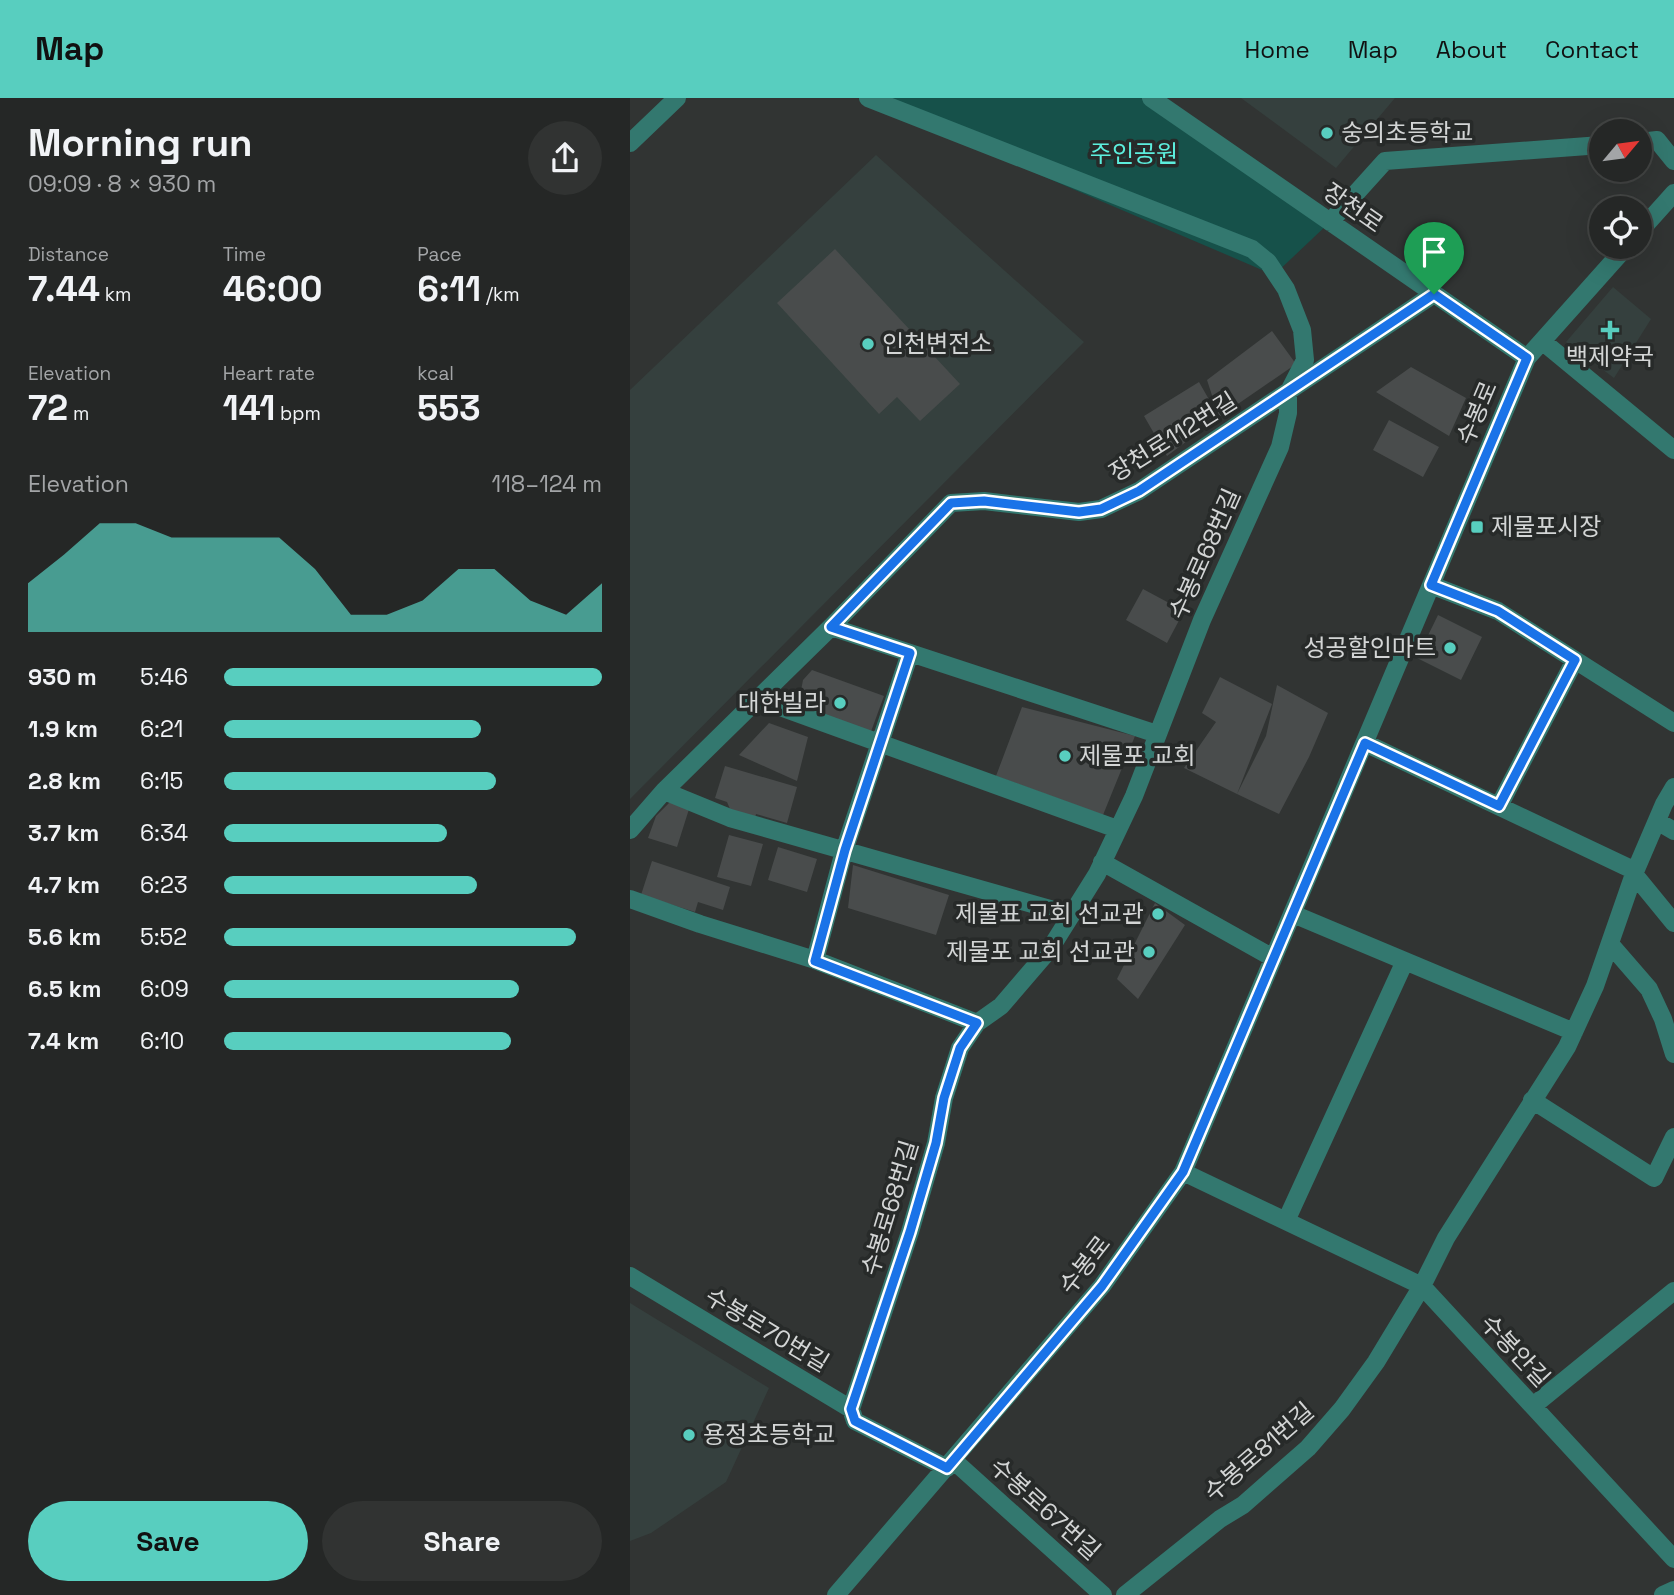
<!DOCTYPE html>
<meta charset="utf-8">
<style>
body{margin:0;font-family:"Space Grotesk","Noto Sans KR",sans-serif;background:#313332;color:#f1f3f6;height:100vh;display:flex;flex-direction:column;font-size:26px;white-space:nowrap}
*{box-sizing:border-box;margin:0}
p{font-size:23px;color:#a3a5a7}
.icon{flex:none;width:38px;height:38px;fill:none;stroke:currentColor;stroke-width:2;stroke-linecap:round;stroke-linejoin:round}
.map{position:relative;flex:1;overflow:hidden}
.side{display:flex;flex-direction:column;background:#252726;width:630px}
.side>*{flex:none}
.needle{width:46px;rotate:61deg}
.buttons{position:absolute;left:959px;top:21px;display:grid;gap:14px}
.buttons a{display:grid;place-items:center;width:63px;height:63px;border-radius:50%;background:#252726;box-shadow:0 7px 28px #0002,0 0 0 2px #424443;font-size:35px}
.pin{position:absolute;display:grid;place-items:center;width:60px;height:60px;color:#fff;margin:-72px -30px;border-radius:50% 50% 50% 0;rotate:-45deg;box-shadow:0 0 7px #0007}
.pin .icon{rotate:45deg}
.round{display:grid;place-items:center;flex:none;width:74px;height:74px;border-radius:37px;background:#313332}
.overview{display:flex;align-items:center;justify-content:space-between;height:119px;padding:0 28px}
h1{font-size:38px;font-weight:700;line-height:52px}
.metrics{display:grid;grid-template-columns:repeat(3,1fr);gap:10px;height:119px;padding:7px 28px}
.metrics div{display:grid;align-content:center}
.metrics b{font-size:35px;font-weight:700}
.metrics small{font-size:19px;font-weight:400}
.metrics p{font-size:19px}
.chart{height:196px;padding:14px 28px}
.chart p{display:flex;justify-content:space-between}
.chart svg{width:100%;height:126px;margin-top:7px;fill:#58cebf;opacity:.7}
.primary-button{display:flex;gap:14px;margin-top:auto;padding:14px 28px}
.primary-button a{flex:1;height:80px;border-radius:42px;background:#58cebf;color:#111;font-size:28px;font-weight:700;line-height:80px;text-align:center}
.primary-button a+a{background:#313332;color:#f1f3f6}
ul{padding:0 28px;list-style:none;font-size:23px}
li{display:grid;grid-template-columns:112px 84px 1fr;align-items:center;height:52px}
li i{height:18px;border-radius:9px;background:#58cebf}
header{display:flex;align-items:center;gap:42px;box-sizing:border-box;height:98px;padding:0 35px;background:#58cebf;color:#111}
header strong{font-size:33px}
nav{display:flex;gap:38px;margin-inline-start:auto;font-size:24px}
main{display:flex;flex:1;min-height:0}
.map>svg:first-child{display:block}
</style>
<header>
<strong>Map</strong>
<nav><a>Home</a><a>Map</a><a>About</a><a>Contact</a></nav>
</header>
<main>
<section class="side">
<div class="overview"><div><h1>Morning run</h1><p>09:09 · 8 × 930 m</p></div><a class="round"><svg class="icon" aria-label="share" viewBox="0 0 24 24"><path d="M12 15V3M7 8l5-5 5 5M5 13v7h14v-7"/></svg></a></div>
<div class="metrics">
<div><p>Distance</p><b>7.44<small> km</small></b></div>
<div><p>Time</p><b>46:00</b></div>
<div><p>Pace</p><b>6:11<small> /km</small></b></div>
</div>
<div class="metrics">
<div><p>Elevation</p><b>72<small> m</small></b></div>
<div><p>Heart rate</p><b>141<small> bpm</small></b></div>
<div><p>kcal</p><b>553</b></div>
</div>
<div class="chart"><p><span>Elevation</span>118–124 m</p>
<svg viewBox="0 0 160 44" preserveAspectRatio="none"><path d="M0 44V27L10 17L20 6L30 6L40 11L50 11L60 11L70 11L80 22L90 38L100 38L110 33L120 22L130 22L140 33L150 38L160 27V44z"/></svg>
</div>
<ul>
<li><b>930 m</b>5:46<i style="width:100%"></i></li>
<li><b>1.9 km</b>6:21<i style="width:68%"></i></li>
<li><b>2.8 km</b>6:15<i style="width:72%"></i></li>
<li><b>3.7 km</b>6:34<i style="width:59%"></i></li>
<li><b>4.7 km</b>6:23<i style="width:67%"></i></li>
<li><b>5.6 km</b>5:52<i style="width:93%"></i></li>
<li><b>6.5 km</b>6:09<i style="width:78%"></i></li>
<li><b>7.4 km</b>6:10<i style="width:76%"></i></li>
</ul>
<div class="primary-button"><a>Save</a><a>Share</a></div>
</section>
<div class="map">
<svg width="1044" height="1497" viewBox="0 0 1044 1497">
<rect width="100%" height="100%" fill="#313433"/>
<path fill="#35403e" d="M611,0H765L706,70Z
M246,57L454,244L0,701V292Z
M983,189L1021,221L984,280L936,244Z
M0,1205L139,1290L96,1384L21,1435L0,1443Z"/>
<path fill="#16514a" d="M230,0H520L700,124L644,177Z"/>
<path fill="#494c4c" d="M205,151L330,286L290,323L267,299L249,316L147,205Z
M642,233L666,266L589,319L577,282Z
M781,269L836,300L819,338L746,294Z
M569,284L589,319L537,358L514,318Z
M759,322L809,349L793,379L743,352Z
M513,491L554,513L537,545L496,522Z
M808,517L852,539L831,582L787,560Z
M182,572L254,598L239,639L167,613L173,582Z
M590,579L642,606L607,696L636,638L647,587L698,615L679,659L649,716L607,696L554,670L586,624L572,615Z
M392,609L505,638L473,717L366,678Z
M139,625L178,639L167,683L109,657Z
M95,668L167,689L157,725L126,716L124,725L103,718L97,704L85,700Z
M39,705H51L60,708L47,749L18,740L26,718Z
M99,737L133,746L121,788L87,779Z
M148,749L187,761L177,794L138,782Z
M22,763L100,789L93,812L68,804L65,814L11,797Z
M223,767L319,797L306,837L218,810Z
M525,805L555,827L508,901L487,881Z"/>
<g fill="none" stroke-linecap="round" stroke-linejoin="round">
<path stroke="#33786f" stroke-width="18" d="M521,0L897,260
M1010,44L1027,42L1044,63
M0,45L47,0
M700,124L755,63L971,47
M1010,133L1044,95
M912,243L1044,352
M801,487L868,513L1044,625
M201,529L527,636
M128,601L487,731
M735,645L999,770L1044,825
M34,693L100,720L441,817
M869,708L945,562
M1027,723L1044,733
M0,732L34,693L201,529L321,405L354,403L449,414L471,411L509,393L804,196
M472,764L643,860
M0,801L70,826L185,862L347,925
M663,816L944,934
M980,846L1019,891L1033,921L1044,956
M185,862L214,753L280,555
M902,1002L1024,1080L1044,1039
M553,1074L792,1188L1044,1461
M656,1123L775,863
M0,1178L221,1311L225,1323L317,1370
M903,1308L1044,1193
M221,1311L280,1134L306,1045L314,1000L330,950L347,925L371,908L420,851L467,776L504,698L572,522L650,349L658,315V295L675,262L672,232L656,191L638,164L622,151L238,0
M323,1362L473,1497
M206,1497L472,1188L553,1074L897,260L996,149
M495,1497L590,1421L613,1407L678,1350L712,1311L746,1264L792,1188L816,1140L937,949L965,888L1004,776L1034,706L1044,689
M1033,1497L1044,1492"/>
</g>
<g fill="none" stroke-linecap="round" stroke-linejoin="round">
<defs>
<path id="route" d="M804,196L897,260L801,487L868,513L945,562L869,708L735,645L553,1074L472,1188L317,1370L225,1323L221,1311L280,1134L306,1045L314,1000L330,950L347,925L185,863L215,752L280,555L201,529L321,405L354,403L449,414L471,411L509,393Z"/>
</defs>
<use href="#route" stroke="#fff" stroke-width="14"/>
<use href="#route" stroke="#1a73e8" stroke-width="9"/>
</g>
<g fill="#58cebf" stroke="#272a29" stroke-width="2.5">
<circle cx="697" cy="35" r="7"/>
<path d="M976.5 221.5h7v7h7v7h-7v7h-7v-7h-7v-7h7z"/>
<circle cx="238" cy="246" r="7"/>
<rect x="840" y="422" width="14" height="14" rx="3.5"/>
<circle cx="820" cy="550" r="7"/>
<circle cx="210" cy="605" r="7"/>
<circle cx="435" cy="658" r="7"/>
<circle cx="528" cy="816" r="7"/>
<circle cx="519" cy="854" r="7"/>
<circle cx="59" cy="1337" r="7"/>
</g>
<g text-anchor="middle" stroke-width="7" stroke-linejoin="round" paint-order="stroke">
<g font-size="24" fill="#d3d5d5" stroke="#272a29" text-anchor="start">
<text x="711" y="43">숭의초등학교</text>
<text x="252" y="254">인천변전소</text>
<text x="980" y="267" text-anchor="middle">백제약국</text>
<text x="861" y="437">제물포시장</text>
<text x="806" y="558" text-anchor="end">성공할인마트</text>
<text x="196" y="613" text-anchor="end">대한빌라</text>
<text x="449" y="666">제물포 교회</text>
<text x="514" y="824" text-anchor="end">제물표 교회 선교관</text>
<text x="505" y="862" text-anchor="end">제물포 교회 선교관</text>
<text x="73" y="1345">용정초등학교</text>
</g>
<g font-size="24" fill="#5ceedd" stroke="#272a29">
<text x="504" y="64">주인공원</text>
</g>
<g font-size="24" fill="#d3d5d5" stroke="#272a29">
<text transform="translate(723 110) rotate(35)" y="8">장천로</text>
<text transform="translate(847 315) rotate(-67)" y="8">수봉로</text>
<text transform="translate(543 339) rotate(-32)" y="8">장천로112번길</text>
<text transform="translate(575 456) rotate(-66)" y="8">수봉로68번길</text>
<text transform="translate(260 1110) rotate(-73)" y="8">수봉로68번길</text>
<text transform="translate(455 1167) rotate(-52)" y="8">수봉로</text>
<text transform="translate(137 1232) rotate(31)" y="8">수봉로70번길</text>
<text transform="translate(885 1253) rotate(47)" y="8">수봉안길</text>
<text transform="translate(629 1354) rotate(-41)" y="8">수봉로81번길</text>
<text transform="translate(415 1411) rotate(42)" y="8">수봉로67번길</text>
</g>
</g>
</svg>
<div class="buttons">
<a><svg class="needle" viewBox="-14 -14 28 28"><path d="M0-13l5 13h-10z" fill="#e53935"/><path d="M0 13l5-13h-10z" fill="#a3a5a7"/></svg></a>
<a><svg class="icon" aria-label="locate" viewBox="0 0 24 24"><circle cx="12" cy="12" r="6"/><path d="M12 2v4M12 18v4M2 12h4M18 12h4"/></svg></a>
</div>
<div class="pin" style="left:804px;top:196px;background:#1e9e55"><svg class="icon" aria-label="arrive" viewBox="0 0 24 24"><path d="M6 21V4h12l-3 4 3 4H6"/></svg></div>
</div>
</main>
